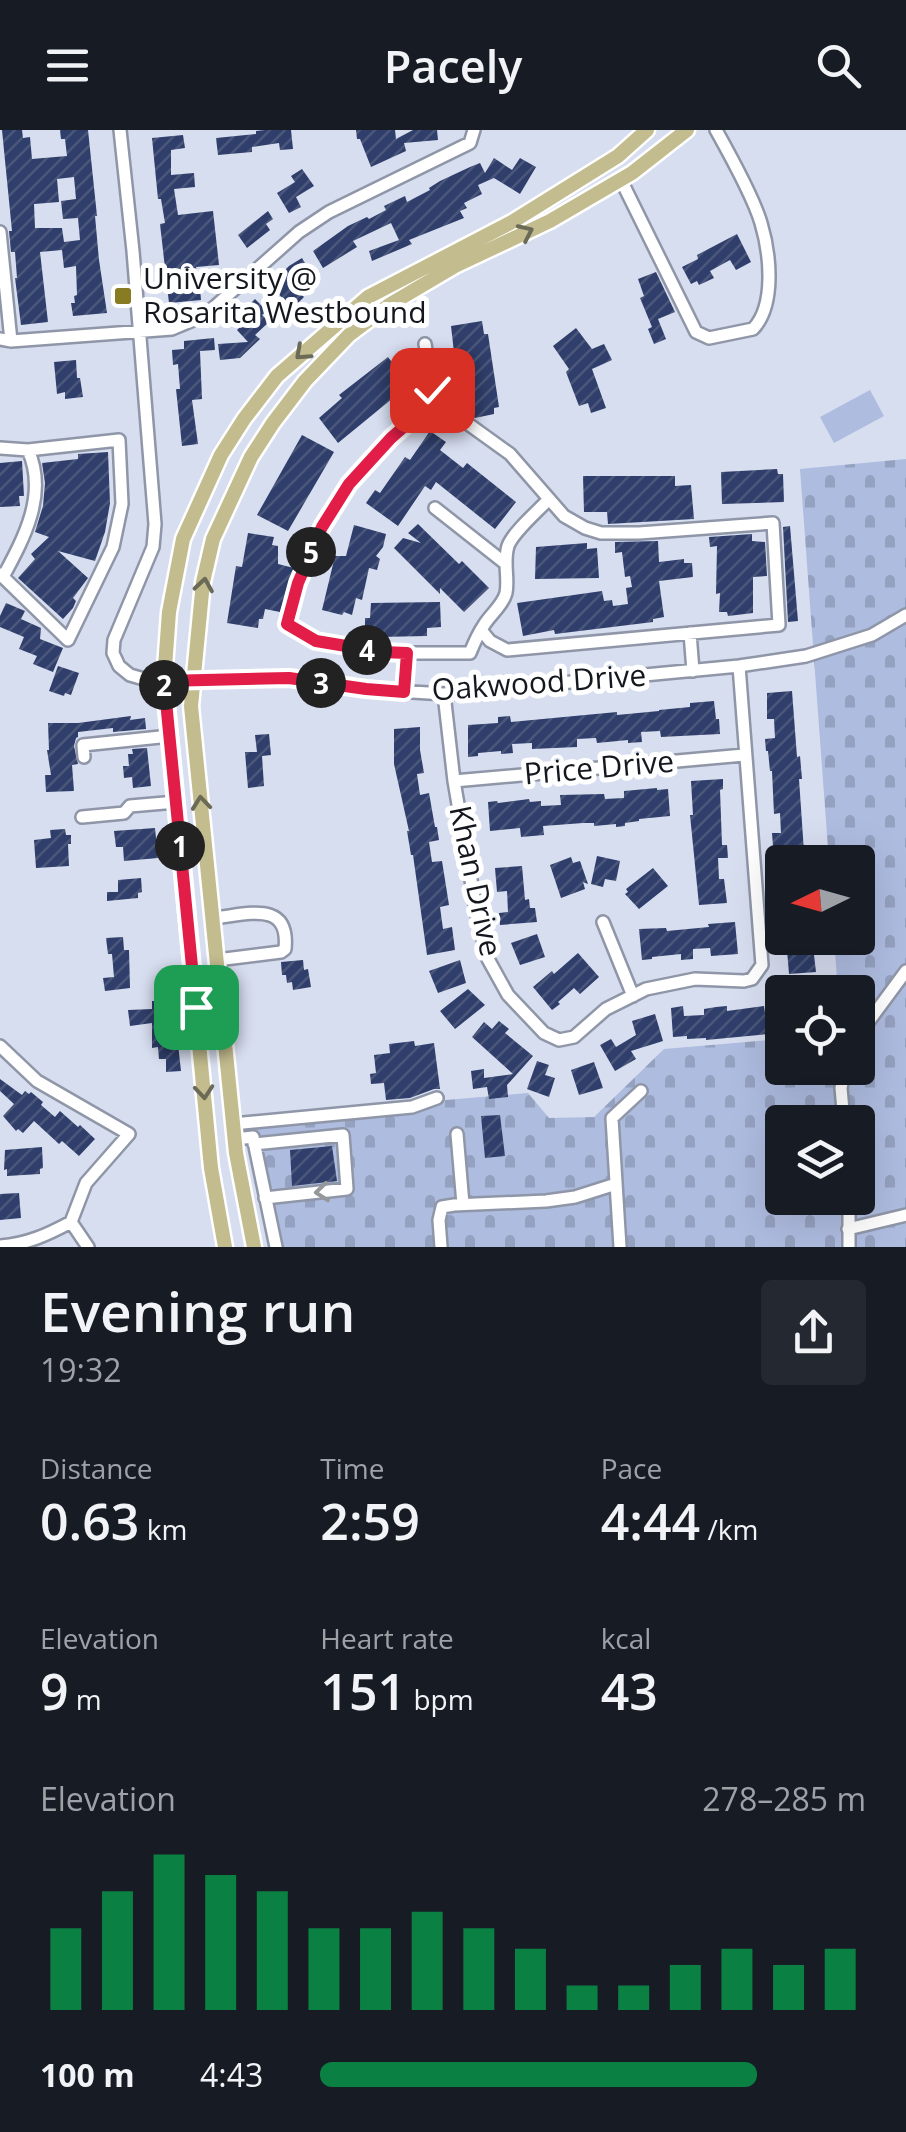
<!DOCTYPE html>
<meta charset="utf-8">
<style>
body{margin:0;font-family:"Open Sans",sans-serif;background:#242831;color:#f1f3f6;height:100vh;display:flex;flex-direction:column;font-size:38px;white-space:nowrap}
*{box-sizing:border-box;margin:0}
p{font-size:32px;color:#9ea1a6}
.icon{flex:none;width:55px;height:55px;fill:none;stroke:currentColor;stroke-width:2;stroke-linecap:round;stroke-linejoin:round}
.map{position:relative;height:1117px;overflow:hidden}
.sheet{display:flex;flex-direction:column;background:#171b24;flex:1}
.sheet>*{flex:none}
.needle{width:65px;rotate:265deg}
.buttons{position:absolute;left:765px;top:715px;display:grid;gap:20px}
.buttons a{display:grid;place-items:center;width:110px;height:110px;border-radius:10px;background:#171b24;box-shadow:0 10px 40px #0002;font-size:50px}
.pin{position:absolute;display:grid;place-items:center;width:85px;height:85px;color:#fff;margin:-42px;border-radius:20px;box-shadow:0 5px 15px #0006}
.km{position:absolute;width:50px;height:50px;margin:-25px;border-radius:50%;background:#222;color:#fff;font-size:28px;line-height:50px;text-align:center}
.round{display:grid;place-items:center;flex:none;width:105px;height:105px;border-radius:10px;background:#242831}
.overview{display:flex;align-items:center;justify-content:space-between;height:170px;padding:0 40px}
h1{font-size:55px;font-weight:600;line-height:75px}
.metrics{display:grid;grid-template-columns:repeat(3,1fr);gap:15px;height:170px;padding:10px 40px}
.metrics div{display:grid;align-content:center}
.metrics b{font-size:50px;font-weight:600}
.metrics small{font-size:28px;font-weight:400}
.metrics p{font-size:28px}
.chart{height:280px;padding:20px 40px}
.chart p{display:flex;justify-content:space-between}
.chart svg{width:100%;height:180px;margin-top:10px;stroke:#0b8043;stroke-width:6}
ul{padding:0 40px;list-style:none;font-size:32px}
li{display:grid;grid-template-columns:160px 120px 1fr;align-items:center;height:75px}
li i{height:25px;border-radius:12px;background:#0b8043}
header{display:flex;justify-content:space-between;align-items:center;height:130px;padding:0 40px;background:#171b24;font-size:45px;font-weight:600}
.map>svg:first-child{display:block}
</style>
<header><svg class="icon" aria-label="menu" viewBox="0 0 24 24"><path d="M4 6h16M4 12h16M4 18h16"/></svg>Pacely<svg class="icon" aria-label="search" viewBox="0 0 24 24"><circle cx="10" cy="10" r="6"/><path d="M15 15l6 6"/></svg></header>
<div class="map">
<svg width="906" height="1117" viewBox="0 0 906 1117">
<defs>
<pattern id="cemetery-stones" width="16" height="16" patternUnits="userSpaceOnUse" patternTransform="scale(2.5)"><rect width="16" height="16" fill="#aebce0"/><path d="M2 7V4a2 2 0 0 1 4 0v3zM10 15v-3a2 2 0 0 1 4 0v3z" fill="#95a1c0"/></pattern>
<pattern id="building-hatch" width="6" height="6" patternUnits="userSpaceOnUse" patternTransform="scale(2.5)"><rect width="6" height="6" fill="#2f3e6a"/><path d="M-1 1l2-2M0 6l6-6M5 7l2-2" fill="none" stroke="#4a577a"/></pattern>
</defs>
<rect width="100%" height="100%" fill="#d7def0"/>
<path fill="#aebce0" d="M870,260L884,286L834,313L820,287Z"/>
<path fill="url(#cemetery-stones)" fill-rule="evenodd" d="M906,329V1117H269L247,987L528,963L549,988L594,987L664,919L782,909V938H858V862H838L834,808H858V732H829L800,339ZM782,992H858V1068H782Z"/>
<path fill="url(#building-hatch)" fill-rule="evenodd" d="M2,0H22L23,8L30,7L32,29L67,26L65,9H61L60,0H88L97,86H95L99,130L107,183L73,186L71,173H75L74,166L77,165L76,136L64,138L62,120L40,122L48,192L21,195L15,148H17L15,122H11L9,101H12ZM74,47L76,69L61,71L63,89L78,88L80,110L64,112L62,98H35L34,74L59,72L57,49Z
M291,0L293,19L280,20L279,13L252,17V22L218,25L216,8L256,4V1L265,0Z
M356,0H395L396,9L413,0H437L438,10L404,13L406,21L371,37L360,9H357Z
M183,5L185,18L171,20V45L194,43L195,57L174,59L178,85L213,81L219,135L196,137L197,141L186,142L188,159L200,158L201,170L169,173L160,94L165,93L161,69H158L152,8Z
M494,28L512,40L520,28L536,37L520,64L494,48L478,55L482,64L464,73L467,78L460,81L464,88L409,110L412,114L372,131L369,121L399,110L391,93L353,111L357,117L323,138L313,121L348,96L367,87L369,89L386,80L384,76L405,66L407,72L430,60L429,58L440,51L470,37L480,33L485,43Z
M302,39L314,56L296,67L301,77L289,83L277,63L295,52L291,46Z
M268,81L273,89L266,94L270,100L247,118L238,105Z
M737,104L751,132L736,140L730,130L710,141L714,148L699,155L697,151L691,154L682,137L698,129L697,125Z
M302,128L316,152L299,162L304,167L296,175L291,170L287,173L270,155L289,136Z
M656,142L675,182L658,189L666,209L654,214L648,199L652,197L640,168L644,166L638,149Z
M255,169L267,181L262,185L269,192L255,205L260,209L240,228L220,230L218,214L248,212L237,200L248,189L242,182Z
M482,191L484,204H488L499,277L494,278V284L475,288L465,280L462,257L458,258L451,196Z
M576,198L592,219L604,214L612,230L592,239L606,278L591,283L588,273L579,276L566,242L569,239L553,216Z
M214,208L215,220L200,221L202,269L192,270L198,314L182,316L176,259H180L178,234L173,235L172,220L184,219V211Z
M388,227L402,246L397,250L404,259L338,313L319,288L342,268L339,265Z
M76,230L77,248H80L83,267L65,269V262L57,264L54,232Z
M430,301L446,312L440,320L463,338L467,333L516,372L495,399L436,352L431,360L425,356L398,396L366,373L375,360L380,363L405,327L410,330Z
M302,305L334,322L288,401L257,385Z
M108,322L110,373L105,402L95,431L58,421L88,448L73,468L76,471L73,478L63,489L18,448L35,429L31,424L49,407L35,402L43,376L45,353L42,333L78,329V324Z
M22,331L24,366H19L20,376L0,377V333Z
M777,339L778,344H783L784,372L722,374L721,342Z
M583,346H675V356L691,355L694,389L608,394L607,382H584Z
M418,394L459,434L462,431L489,458L464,482L440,458V464L394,418L403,408L421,413L408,403Z
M354,395L386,404L383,417L376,426L380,429L377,440L369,438L362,470L356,468L352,485L344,482L342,485L322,480L335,426H346Z
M790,396L798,491L788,492L783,397Z
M248,403L274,407L272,415L278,416V434L294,438L280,482L265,479L263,489H259L258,498L227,493L236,436L242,437Z
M752,404V411L765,412L767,446L753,447V483L728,486L727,482H719L720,463L716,464L717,416L710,417L709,407Z
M658,411L659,432L684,429V433H692L693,447L659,451L664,487L653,489V492L555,504L554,500L523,506L517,473L602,461L604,471L612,470L613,476L628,474L626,458L632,457L630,446L625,447L622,422L615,423V412Z
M587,413V419L597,418L599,448L535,449L536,417Z
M440,472L441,497L427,498V506L379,507V500H365V488H370L371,473Z
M6,473L25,481L21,489L41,498L40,509L63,518L53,542L33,534L37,526L19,519L24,507L0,497V486Z
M58,536L79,543L71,565L65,563L64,566L49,561Z
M792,561L797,627L800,626L802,649H799L804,722H809V732H776L775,716H773L772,703H781L780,683L774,684L772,641H770L768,621H766L765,609L775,608L774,589H767V563Z
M714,571L716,589H719L720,604L661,607L660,601L641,602L642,612L628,613V610L597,613L596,608L577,609V617L532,619V613L512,614L513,623L501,624V621L478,623V626L468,627V595L498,593V587L510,586L511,592L617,582V585L659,581V580L690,577V573Z
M131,586L130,590L145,588L146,599L113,602V598L78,602V607L76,608L74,616L78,634L72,635L74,661L46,662L45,645H51L47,620H49L48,593H78Z
M420,597V620L424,643L417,644L420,665L429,663L435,697H437L439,710L429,712L432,732L442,731L449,775L440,777L443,799L452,797L455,820L427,825L413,725H411L407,701H409L394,634V599Z
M269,604L271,625L262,626L264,656L248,658L245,622H257L255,605Z
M147,618L151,656L133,658L132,647L124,648L123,636H129L128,624H133L132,619Z
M723,649V659L720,660L722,715H727L728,728H718L719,749H724L727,773L699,775L690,685H693L691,651Z
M657,658V660L668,659L670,686L639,689V691L625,693V696L616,697V694L594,696V693H583L543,696L544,705L521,707L520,698L490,701L488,672L497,671L498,673L529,669L530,672L541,671V676L561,675L560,665L604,664L605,669L624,668V661Z
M155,698L158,728L124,731L123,717H116L114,701Z
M65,699L66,705H71V714H68L69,736L36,738L34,710L51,708L50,700Z
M597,726L620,731L616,751L605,749L603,757L591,754Z
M571,727L573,733L580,731L588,754L583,752L585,759L561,768L550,735Z
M522,736L525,770L529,769L530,778H535L537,792L500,795L499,783L508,782L507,761L497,762L495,738Z
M653,738L668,756L639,779L625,764L628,762L626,759Z
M141,748L142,762L138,763V768L107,771V762H118V750Z
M735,792L738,824L711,826L710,818L693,819V829L681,830V824L652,827V829L642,830L639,799L666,798L667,801L709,797L708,794Z
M537,804L545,827L520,835L511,813Z
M123,807L124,820H129L130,858L105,861L103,848L114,847L112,824H108L106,808Z
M786,808H812L816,842L789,844Z
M578,823L599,847L580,864L574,858L558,872L560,874L552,880L533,857L552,841L554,844Z
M303,830L304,840L308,839L311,857L293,860L292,852L287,853L286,845H282L281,832Z
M460,830L466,853L438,863L429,841Z
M468,859L485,875L455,899L440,881Z
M152,871H157L162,906L177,905L181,941L166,942V929H159L158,917L152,918V893L130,896L128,880L152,879Z
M683,876L684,886L704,885V879L716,877L727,876V881L764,876L768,904L706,910V908L687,909V906L673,907L671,878Z
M655,884L663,911L631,921L636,929L615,941L600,915L611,909L616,917L636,905L632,891Z
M499,891L509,899L505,903L533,926L507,955L508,967L489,969L487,957L473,959L471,941L484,939V948L513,944L472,907L484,892L492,899Z
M414,911L415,916L434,913L440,959H434L410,968L386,970L384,953L371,954L370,944L376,943L374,925L390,923L389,914Z
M537,931L549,935L545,945L555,948L549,967L527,959Z
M594,932L603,958L579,965L571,940Z
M0,949L22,965L25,961L29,964L31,962L43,972L41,975L55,987L60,981L78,997L80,995L95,1009L79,1026L62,1011L59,1014L34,991L23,1003L18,999L16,1001L3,986L14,974L0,961Z
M500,985L505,1026L485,1028L481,986Z
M332,1016L337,1051L292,1056L290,1020Z
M42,1017L43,1038L40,1039V1044L7,1046V1039L4,1040L5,1020Z
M19,1063L21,1088L0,1090V1064Z"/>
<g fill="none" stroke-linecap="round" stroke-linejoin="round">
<defs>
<path id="minor" d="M120,0L133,121L155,394L153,417L114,510L113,523L119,536L130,545L151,551L193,552L289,549L366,559L444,564L739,536L806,526L872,505L906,485
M621,50L696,202L709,208L753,199C776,175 770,123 761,93C753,66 730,25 716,0
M0,102L11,211
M0,209L11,211L172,199L191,191L211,180L299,102L329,82L470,13L474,0
M425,214L433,260L431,273
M0,318L28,320C48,364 24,408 3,447
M435,378L506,434
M0,444L68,510L113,417L122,374L119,310L28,320
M481,500L490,511L507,520L779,495L773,393L639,403H601L585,398L564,386L510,324L453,283L428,273C402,298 375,323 351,351C318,391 300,444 287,494L316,511L383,523H470C474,513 478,504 484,495C490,485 503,475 506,463C509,448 503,432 508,416C513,402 538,381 549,369
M690,503L693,541
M404,562L407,523
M444,564L454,651L477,785L488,829L508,865L544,903L559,910L574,907L606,879L646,859L695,849L744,851L752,849L762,835L739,536
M84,627L83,615L170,606
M454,651L744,625
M82,687L124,683L130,676L176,672
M213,788C246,785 290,769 285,819L281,822L217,830
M603,792L633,866
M858,906L906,841
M0,916L37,951L129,1004L86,1053L71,1092
M844,992L841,958L845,938
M233,994L412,977L437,968
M457,1004L463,1074
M235,1009L253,1007L276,1117
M254,1014L343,1005L347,1059L265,1068
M849,1068V1117
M71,1092L88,1117
M848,1099L906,1085
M0,1116C27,1114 47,1105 71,1092
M441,1117L439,1090L442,1077L454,1075L546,1071L575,1067L616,1054
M620,1117L612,988L641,961"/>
<path id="major" d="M225,1117L211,1038L164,551L169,482L183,409L221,325L244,289L277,246L368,167L512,92L618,26L647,0
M254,1117L236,1023L191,576L203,452L213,409L251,327L273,293L305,251L349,205L389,175L455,136L550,91L632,43L687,0"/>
</defs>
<use href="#minor" stroke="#8f96a7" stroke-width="16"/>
<use href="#major" stroke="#fff" stroke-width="19"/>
<use href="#minor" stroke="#fff" stroke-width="11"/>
<use href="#major" stroke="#c2bc8e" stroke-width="14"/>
</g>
<defs><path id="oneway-chevron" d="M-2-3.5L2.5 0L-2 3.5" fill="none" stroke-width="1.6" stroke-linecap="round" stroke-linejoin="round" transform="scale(2.5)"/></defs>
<g stroke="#6b6a56">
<use href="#oneway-chevron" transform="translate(526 102) rotate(-25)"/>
<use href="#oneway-chevron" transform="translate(302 223) rotate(138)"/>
<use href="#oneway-chevron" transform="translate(204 455) rotate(-81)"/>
<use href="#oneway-chevron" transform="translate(201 673) rotate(-96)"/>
<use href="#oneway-chevron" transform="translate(204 962) rotate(85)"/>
</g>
<use stroke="#959799" href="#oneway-chevron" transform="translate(322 1062) rotate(174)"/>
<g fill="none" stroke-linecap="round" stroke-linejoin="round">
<defs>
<path id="route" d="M196,877L164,551L289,548L366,559L404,562L407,523L382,522L316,511L287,494L298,453L322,397L349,354L391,308L431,273L432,260"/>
</defs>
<use href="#route" stroke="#fff" stroke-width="20"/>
<use href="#route" stroke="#e11d48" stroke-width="12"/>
</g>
<rect fill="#877c22" stroke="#fff" stroke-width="4" x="113" y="156" width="20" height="20" rx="5"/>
<g text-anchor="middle" stroke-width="10" stroke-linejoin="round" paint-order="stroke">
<g font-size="30" fill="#14171d" stroke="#fff" text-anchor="start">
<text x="143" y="159">University @<tspan x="143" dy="34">Rosarita Westbound</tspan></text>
</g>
<g font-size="30" fill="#14171d" stroke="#fff">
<text transform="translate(539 553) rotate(-4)" y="10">Oakwood Drive</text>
<text transform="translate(599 638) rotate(-5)" y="10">Price Drive</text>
<text transform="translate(475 751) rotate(78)" y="10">Khan Drive</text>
</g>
</g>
</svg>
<div class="buttons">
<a><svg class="needle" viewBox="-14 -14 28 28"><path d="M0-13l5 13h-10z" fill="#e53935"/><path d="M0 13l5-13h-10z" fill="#9ea1a6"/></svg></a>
<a><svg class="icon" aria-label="locate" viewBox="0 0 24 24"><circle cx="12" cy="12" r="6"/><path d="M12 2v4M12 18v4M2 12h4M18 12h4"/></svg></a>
<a><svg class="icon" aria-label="layers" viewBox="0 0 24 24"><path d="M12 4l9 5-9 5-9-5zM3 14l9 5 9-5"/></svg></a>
</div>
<div class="pin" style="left:196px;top:877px;background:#1e9e55"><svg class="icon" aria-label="arrive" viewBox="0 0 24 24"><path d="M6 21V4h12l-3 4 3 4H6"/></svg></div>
<div class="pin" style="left:432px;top:260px;background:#d93025"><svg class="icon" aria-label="check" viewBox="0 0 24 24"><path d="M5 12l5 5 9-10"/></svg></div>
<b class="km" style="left:180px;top:716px">1</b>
<b class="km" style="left:164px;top:555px">2</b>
<b class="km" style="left:321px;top:553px">3</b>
<b class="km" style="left:367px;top:520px">4</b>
<b class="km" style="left:311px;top:422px">5</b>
</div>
<section class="sheet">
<div class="overview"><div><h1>Evening run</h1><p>19:32</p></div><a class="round"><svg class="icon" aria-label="share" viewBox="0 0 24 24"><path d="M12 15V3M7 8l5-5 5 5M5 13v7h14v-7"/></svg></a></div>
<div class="metrics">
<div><p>Distance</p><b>0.63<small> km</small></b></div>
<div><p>Time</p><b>2:59</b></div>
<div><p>Pace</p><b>4:44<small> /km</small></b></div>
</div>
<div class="metrics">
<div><p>Elevation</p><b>9<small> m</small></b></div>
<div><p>Heart rate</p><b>151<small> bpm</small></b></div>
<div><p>kcal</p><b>43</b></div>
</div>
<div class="chart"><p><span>Elevation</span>278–285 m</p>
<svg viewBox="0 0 160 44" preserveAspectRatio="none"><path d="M5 44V24M15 44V15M25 44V6M35 44V11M45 44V15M55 44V24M65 44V24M75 44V20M85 44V24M95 44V29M105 44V38M115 44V38M125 44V33M135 44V29M145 44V33M155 44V29"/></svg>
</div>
<ul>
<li><b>100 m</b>4:43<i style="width:80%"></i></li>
</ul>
</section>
